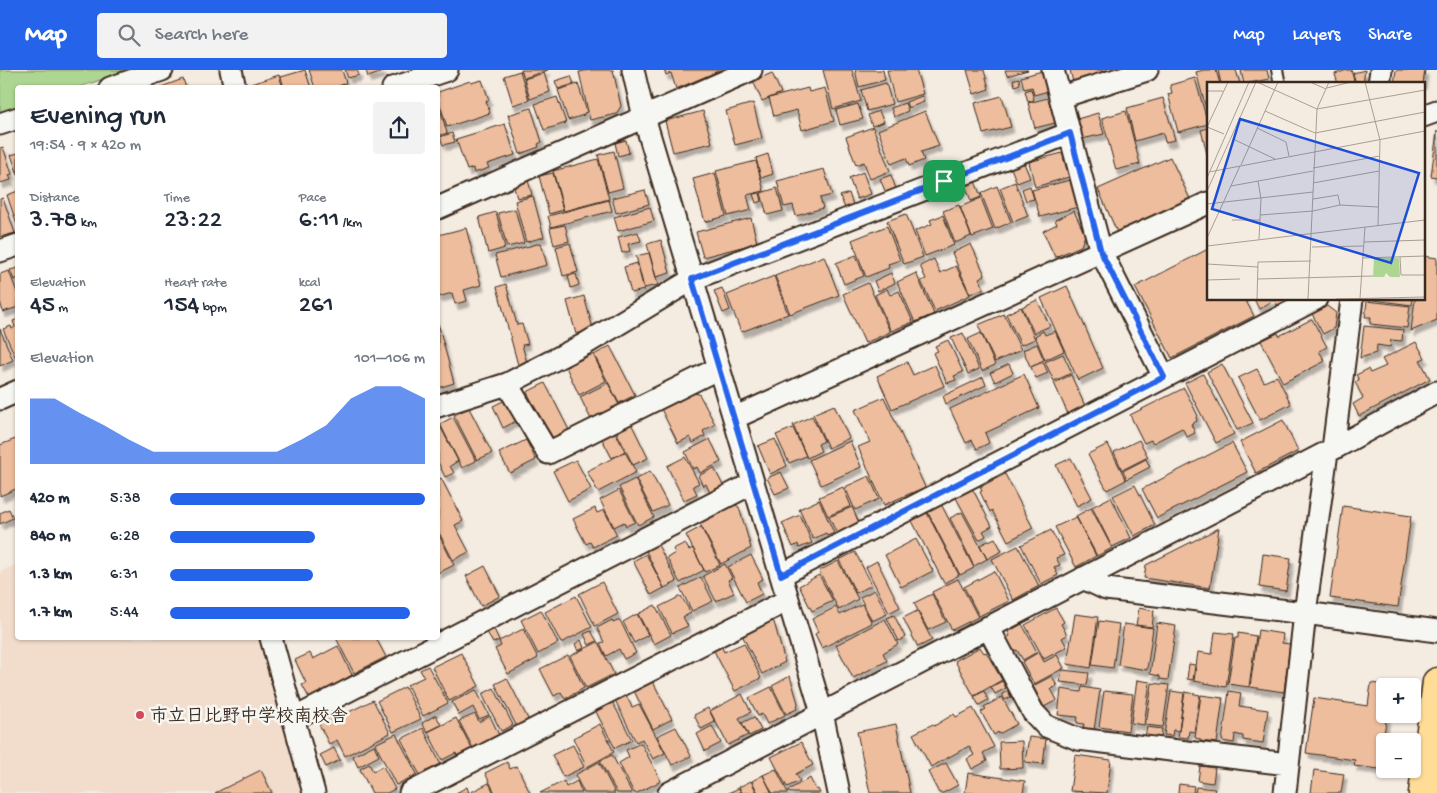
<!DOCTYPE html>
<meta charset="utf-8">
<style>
body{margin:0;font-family:"Gochi Hand","Klee One",sans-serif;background:#f2f2f3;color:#1f2937;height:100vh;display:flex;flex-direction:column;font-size:19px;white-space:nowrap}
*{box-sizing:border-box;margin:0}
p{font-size:16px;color:#747a83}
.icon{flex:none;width:28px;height:28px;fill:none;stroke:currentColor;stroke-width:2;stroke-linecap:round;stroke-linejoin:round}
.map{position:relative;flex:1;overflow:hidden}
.details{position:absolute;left:15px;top:15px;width:425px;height:555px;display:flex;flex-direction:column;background:#fff;border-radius:5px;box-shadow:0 1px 4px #0004}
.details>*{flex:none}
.tools{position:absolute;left:1376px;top:608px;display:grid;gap:10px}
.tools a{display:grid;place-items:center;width:45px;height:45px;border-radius:5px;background:#fff;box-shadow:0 1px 4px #0004;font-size:25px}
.pin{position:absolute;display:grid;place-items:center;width:42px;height:42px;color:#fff;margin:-21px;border-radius:10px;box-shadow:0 2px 8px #0006}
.round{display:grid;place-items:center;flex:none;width:52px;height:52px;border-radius:5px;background:#f2f2f3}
.headline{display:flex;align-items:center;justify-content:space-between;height:85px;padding:0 15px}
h1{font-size:28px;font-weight:600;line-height:38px}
.figures{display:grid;grid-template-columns:repeat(3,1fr);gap:8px;height:85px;padding:5px 15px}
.figures div{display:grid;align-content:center}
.figures b{font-size:25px;font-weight:600}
.figures small{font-size:14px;font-weight:400}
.figures p{font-size:14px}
.chart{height:140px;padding:10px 15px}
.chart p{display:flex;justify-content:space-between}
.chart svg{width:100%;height:90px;margin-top:5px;fill:#2563eb;opacity:.7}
ul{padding:0 15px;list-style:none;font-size:16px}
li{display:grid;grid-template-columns:80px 60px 1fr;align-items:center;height:38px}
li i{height:12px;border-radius:6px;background:#2563eb}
header{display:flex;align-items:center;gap:30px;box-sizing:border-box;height:70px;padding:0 25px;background:#2563eb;color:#fff}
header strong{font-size:24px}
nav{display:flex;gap:28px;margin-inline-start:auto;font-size:18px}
.search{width:350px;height:45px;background:#f2f2f3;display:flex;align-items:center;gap:12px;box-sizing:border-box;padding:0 18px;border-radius:5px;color:#747a83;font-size:19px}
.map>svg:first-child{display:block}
</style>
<header>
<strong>Map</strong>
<div class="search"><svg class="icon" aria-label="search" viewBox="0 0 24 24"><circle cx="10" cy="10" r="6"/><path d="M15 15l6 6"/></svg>Search here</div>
<nav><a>Map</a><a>Layers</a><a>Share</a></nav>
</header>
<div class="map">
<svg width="1437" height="723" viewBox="0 0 1437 723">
<defs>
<filter id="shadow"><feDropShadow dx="3" dy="5.5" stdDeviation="1" flood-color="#0004"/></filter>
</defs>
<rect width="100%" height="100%" fill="#f4ebe1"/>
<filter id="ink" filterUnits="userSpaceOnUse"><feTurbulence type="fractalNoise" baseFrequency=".02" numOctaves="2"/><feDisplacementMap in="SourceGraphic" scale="10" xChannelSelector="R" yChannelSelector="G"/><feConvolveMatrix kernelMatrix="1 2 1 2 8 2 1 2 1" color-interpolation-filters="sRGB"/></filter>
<g filter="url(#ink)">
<path fill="#f2ddcd" d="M17,494L18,568H259L302,723H0V502Z"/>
<path fill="#aed693" stroke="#748058" d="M0,0H131L79,17L18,18L17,38L0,44Z"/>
<path fill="#edbd9d" stroke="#3b2a1e" filter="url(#shadow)" d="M305,0L311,18H284L281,7Z
M309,0H342L346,13L334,18H315Z
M345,0H357L359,5L348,8Z
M366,0H382L383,2L368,7Z
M521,0H548L524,8Z
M590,0H613L621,36L616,44L590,50L579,2Z
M664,0H721L676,19L671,3L666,5Z
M823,0H852L861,31L833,39Z
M855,0H883L885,10L859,17Z
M887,0H916L923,24L895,32Z
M967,0H984L989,19L974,24Z
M1005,0H1028L1007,6Z
M1070,0H1111L1109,1V2L1073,12Z
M1204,0H1216L1220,14H1208V42H1207L1196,2Z
M1218,0H1236L1240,14H1221Z
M1245,0H1267L1269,9L1244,14L1241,1Z
M1347,0H1351L1355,14H1338L1335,4Z
M1365,0L1363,14H1356L1353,3Z
M1396,0H1425L1423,14H1394Z
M520,1L529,30L513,35L504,6Z
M1042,1L1048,21L1034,25L1032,17L1024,19L1021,7Z
M544,3L550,22L530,29L524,9Z
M772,3L781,23L762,31L753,11Z
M279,5L283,18H252L251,14Z
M571,6L574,14L558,19L555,11Z
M1019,8L1020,14L1015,16L1013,10Z
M1195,8L1208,54L1178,62L1168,24L1172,23L1170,15Z
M183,9L186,18H158Z
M482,10L489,30L486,31L490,43L447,57L438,28V22L470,11L471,13Z
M886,13L892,34L867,41L861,20Z
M578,14L587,42L584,43V45L568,50L558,20Z
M808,18L809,22L825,18L834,51L802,60L797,40L774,46L769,28Z
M1031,19L1034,30L1028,32L1025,21Z
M922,26L924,32L908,38L906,32Z
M1002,26L1011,57L983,64L975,33Z
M557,27L566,53L544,60L535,34Z
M1048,28L1055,53L1035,58L1028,33Z
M1163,28L1175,70L1165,72L1163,63L1135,71L1127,38Z
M438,32L447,63L438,66Z
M753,33L762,68L735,75L726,41Z
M905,33L908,41L894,47L891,38Z
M858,34L863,49L840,55L836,40Z
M531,38L542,72L538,74L539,77L520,84L508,45Z
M703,41L712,73L673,82L665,51Z
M879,41L884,52L872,56L868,45Z
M925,41L939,76L921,82L924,90L909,96L906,88L891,94L878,60Z
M1126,41L1140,94L1116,100L1102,48Z
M1098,43L1104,64L1082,69L1077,49Z
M505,54L515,85L487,94L489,98L474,103L473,98L467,100L456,69Z
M873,57L890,101L870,109L864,92L856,95L846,67Z
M1208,58V88L1201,60Z
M1437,61V107L1431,106Z
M452,63L455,72L443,75L440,67Z
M626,70L629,83L618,86L615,73Z
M3,77L12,104L9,105L11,110L0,113V78Z
M614,81L623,118L608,122L598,85Z
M18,83V105L11,85Z
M1062,83L1069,107L1035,117L1029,92Z
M768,84L773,104L761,108L756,88Z
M1170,87L1190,129L1117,162L1098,119Z
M598,89L609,129L564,141L553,101Z
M756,91L764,121L747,125L751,140L728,146L716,101Z
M1024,93L1030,108L1017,113L1011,98Z
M824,99L832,125L820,128L823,138L796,146L793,135L784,137L777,111Z
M863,102L871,124L857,129L849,108Z
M553,103L563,140L549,144L539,106Z
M715,103L726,146L705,152L693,109Z
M891,105L896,119L886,123L880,109Z
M528,110L532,125L517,128L513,114Z
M1070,110L1078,137L1040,147L1032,120Z
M975,111L981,127L971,131L965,115Z
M1015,112L1028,146L1013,152L1000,118Z
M997,116L1011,152L995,159L981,123Z
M1030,116L1034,129L1026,131L1022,119Z
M777,118L783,141L767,145L761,123Z
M645,120L649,134L616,143L612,128Z
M18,121V158L7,125Z
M760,123L762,131L756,133L753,124Z
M849,123L853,135L845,138L840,126Z
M533,126L544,167L526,172L515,131Z
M3,128L15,163L0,167V129Z
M981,128L993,159L972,167L960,137Z
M609,130L612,141L551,157L548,146Z
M959,135L971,166L955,173L943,141Z
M650,137L654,151L618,161L614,147Z
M515,139L524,173L507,177L498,143Z
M1074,141L1085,165L1081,176L1055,187L1043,161L1057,154L1055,150Z
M496,142L505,178L488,183L479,147Z
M906,144L923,187L904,194L887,151Z
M943,145L954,175L925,186L915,161L932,154L930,150Z
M751,148L757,173L703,187L696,162Z
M565,155L569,171L554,175L550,158Z
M887,156L900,190L888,194L889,198L866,207L852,170Z
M466,158L481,215L464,220L467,231L455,234L452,223L438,227V165Z
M638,162L641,171L628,174L630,181L622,183L618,167Z
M661,170L670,203L656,207L647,174Z
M541,173L547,195L501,207L495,185Z
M570,173L578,202L563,206L556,177Z
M971,174L985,205L979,208L984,218L970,224L952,183Z
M1208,179V229H1245L1254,246L1172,288L1135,217Z
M649,183L658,215L644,218L636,186Z
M856,185L864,206L844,214L836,193Z
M824,186L839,225L790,244L775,206Z
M1423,186L1437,188V250L1411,261L1415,229H1423Z
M934,189L940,203L956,196L970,225L935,241L921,211L926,209L920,196Z
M637,193L644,220L631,223L624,197Z
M18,198V208L14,210L10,200Z
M9,201L18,225V237L3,242L0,231V204Z
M891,203L895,213L878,221L874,211Z
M916,203L934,244L915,252L897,212Z
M576,204L579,215L571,218L568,206Z
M774,206L788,244L741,262L727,225Z
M868,213L890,262L865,273L843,224Z
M506,214L517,255L522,254L528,274L522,275L527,293L518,295L497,217Z
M1067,216L1103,298L1078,310L1041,228Z
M722,218L730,240L723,243L714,221Z
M887,219L890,225L899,221L913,252L891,261L875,225Z
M584,226L593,259L576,264L567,231Z
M1254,229H1289L1277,235L1274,230L1259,239Z
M1366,229H1413L1412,235Z
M1037,230L1050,256L1034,263L1022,237Z
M1367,231L1410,236L1407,258L1370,254L1371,247H1365Z
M1327,236L1336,243L1334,258L1323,264L1312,244Z
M1021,237L1035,269L1021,275L1006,244Z
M1004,244L1021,280L995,292L978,255Z
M18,249V293L3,259L11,256L12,259L15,257L13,251Z
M1312,249L1327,277L1319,281L1325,291L1283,313L1261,271L1278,263L1279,266Z
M438,253L454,313L438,318Z
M1364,256L1403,260L1402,271L1391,270L1390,277L1377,275L1376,283L1360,288Z
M0,259L13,290L0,296Z
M1043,261L1045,265L1055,261L1064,281L1045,290L1035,266Z
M963,263L979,299L968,304L951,268Z
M981,263L995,295L982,301L968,269Z
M948,270L963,302L954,306L956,310L947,313L933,283L938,281L935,276Z
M1416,272L1425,288L1420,290L1430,309L1359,346L1353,334L1363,328L1355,312L1359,310L1356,305L1368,299L1370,303L1386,296L1382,289Z
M1037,274L1044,290L1030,296L1023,280Z
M610,276L635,325L619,333L594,285Z
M593,284L606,311L579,325L566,297Z
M1063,284L1072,303L1054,311L1045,292Z
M907,292L913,305L935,295L944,316L892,339L877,306Z
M1043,292L1048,303L1036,308L1031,297Z
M1009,294L1013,303L995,312L990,303Z
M1222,294L1253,353L1237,360L1207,302Z
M1257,299L1264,312L1277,306L1291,334L1260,350L1238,308Z
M1024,304L1039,338L985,363L989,373L977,379L972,370L966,373L950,339Z
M1203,304L1234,364L1216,373L1185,313Z
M1071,305L1085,336L1068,344L1054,313Z
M983,307L986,315L946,334L943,326Z
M545,313L570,362L552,371L527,322Z
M608,313L620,337L592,351L580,327Z
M1184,318L1198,346L1196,347L1197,351L1191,354L1195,363L1187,367L1182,358L1153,373L1151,370L1144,373L1130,345Z
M692,323L699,324L715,354L703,361L705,366L693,373L690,367L678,373L661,339Z
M884,327L925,417L884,435L858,377L870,372L855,340Z
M505,330L516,351L503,358L493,336Z
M834,335L849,368L828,378L813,344Z
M469,338L492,383L477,390L454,345Z
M812,346L824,371L818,374L821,381L807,388L793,355Z
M453,347L476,391L462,398L440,354Z
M1283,350L1298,381L1256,403L1240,372Z
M438,352L458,391L450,396L454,403L445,407L438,392Z
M631,353L648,388L633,395L616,361Z
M793,358L806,386L789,393L776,365Z
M614,360L625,381L612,388L601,367Z
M18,368V418L0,426V375Z
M710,369L721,392L700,403L697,397L693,399L685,382Z
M775,369L787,396L770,404L758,376Z
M526,370L536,390L510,403L499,383Z
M1139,370L1148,387L1122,400L1114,382Z
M850,371L861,397L821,415L809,390Z
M1232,373L1247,402L1157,448L1142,419Z
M1108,374L1126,410L1107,420L1088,384Z
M625,382L636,402L598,422L587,401Z
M685,387L699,413L693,416L697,424L684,430L667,396Z
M1071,388L1092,428L1077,436L1056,395Z
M1146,389L1150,397L1127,409L1123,401Z
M576,390L591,419L568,431L553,401Z
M714,398L724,417L710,423L706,414L703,416L698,406Z
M650,401L668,435L653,442L636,409Z
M781,402L789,418L775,424L767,408Z
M1005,404L1033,458L1008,471L992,440L990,442L980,422L982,421L980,417Z
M869,406L879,429L855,440L845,417Z
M441,408L463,451L455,455L469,482L453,490L438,461V409Z
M635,409L654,447L638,455L619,417Z
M1135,415L1155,455L1134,466L1113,426Z
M843,417L851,436L828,446L819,427Z
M972,418L992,456L983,461L986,466L979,470L955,426Z
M619,420L635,452L626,456L624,452L614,457L600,430Z
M1111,427L1131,468L1112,477L1092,437Z
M819,430L834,463L827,466L826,463L813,469L799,439Z
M734,434L739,437L751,478L721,494L699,452Z
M941,434L974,498L960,505L927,441Z
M1343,436L1411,446L1398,537L1330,528Z
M852,437L859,453L837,464L829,447Z
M595,438L597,443L604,440L617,465L593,477L590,472L586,474L573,449Z
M1091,438L1112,478L1097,486L1076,446Z
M9,439L13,448L0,454V443Z
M926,441L959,505L944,513L911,449Z
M962,442L987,489L974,496L950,448Z
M800,445L812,473L799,478L798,474L793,477L782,453Z
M1076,447L1096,486L1076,497L1055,457Z
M701,457L720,495L705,502L686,465Z
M1219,458L1210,518L1144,508L1146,495Z
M1051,460L1064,485L1056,488L1060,495L1054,497L1058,505L1041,514L1021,475Z
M438,463L454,495L438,503Z
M995,468L1002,481L987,489L980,475Z
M916,469L933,501L901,517L885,485Z
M657,473L677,512L664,518L645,479Z
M685,473L689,480L693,478L704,500L680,513L667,488L675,483L673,479Z
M1018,476L1039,516L1013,530L992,489Z
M855,482L872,515L856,523L839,490Z
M646,484L664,518L651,525L633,491Z
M1263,484L1291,488L1286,521L1259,517Z
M751,485L763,509L757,512L762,524L746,532L728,497Z
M838,491L858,529L839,540L819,501Z
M877,491L900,537L889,543L866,497Z
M725,494L732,508L728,510L734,523L716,531L703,506Z
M485,496L500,526L481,536L466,506Z
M994,501L1009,531L979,546L964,517Z
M819,505L833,531L812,541L799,516Z
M701,507L713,531L692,541L680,518Z
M958,509L978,547L952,560L932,522Z
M602,512L618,544L595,556L579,524Z
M875,520L887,544L872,551L860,527Z
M932,524L946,552L928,560L914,533Z
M576,526L592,557L561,573L545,542Z
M681,526L691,543L683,547L688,556L672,563L659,537Z
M862,534L872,553L822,578L815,564L818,562L812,549L836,537L840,545Z
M655,535L671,565L654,574L638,544Z
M1056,538L1064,552L1061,554L1067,565L1062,568L1067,577L1044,589L1025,555Z
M1139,538L1154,541L1152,557L1136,555Z
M541,540L558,573L538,584L521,550Z
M917,541L932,570L918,577L903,548Z
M637,544L648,565L634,573L623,552Z
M1075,544L1098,547L1091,598L1067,594Z
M894,545L905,567L899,571L887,548Z
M885,549L898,574L883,583L887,591L853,608L836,575Z
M612,550L613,553L620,550L636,583L624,589L619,579L606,586L600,573L604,572L597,558Z
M769,550L774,552L785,592L762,604L742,565Z
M1099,551L1119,554L1113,598L1092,595Z
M1157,553L1176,556L1168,610L1160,609V606L1150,604Z
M1022,554L1037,582L1023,590L1017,580L1014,581L1006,568L1010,566L1008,562Z
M1124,554L1153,558L1147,600L1118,595Z
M494,559L499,570L493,573L487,562Z
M523,559L538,588L508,604L495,579L501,576L499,571Z
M1258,560L1283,564L1282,573L1290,574L1284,622L1250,617Z
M591,561L597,571L589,575L584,564Z
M1215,562L1234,564L1226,617L1194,611L1198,582L1212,584Z
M1238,563L1256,566L1249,617L1228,614L1235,568H1238Z
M336,568H376L386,587L354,603Z
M581,570L584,578L578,581L575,574Z
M598,572L614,604L586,618L570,586Z
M744,573L761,608L735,621L713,579L721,575L724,582Z
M338,576L352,605L340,612L341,614L310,629L302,615L306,613L295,590L310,583L313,589Z
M980,577L984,583L986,582L1002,610L974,626L955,591Z
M1039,582L1044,592L1057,585L1064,598L1034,614L1022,592Z
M461,583L479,616L449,631L432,597Z
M568,585L584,618L565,629L561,622L554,626L540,599Z
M1189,594L1195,595L1193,610L1187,609Z
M428,596L448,633L423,646L407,615L424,607L420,600Z
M1062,600L1089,603L1087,615L1060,612Z
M790,606L798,633L797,639L786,644L772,616Z
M1052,606L1057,616L1051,619L1057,630L1044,637L1033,616Z
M507,608L529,651L517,657L495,614Z
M652,610L672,649L653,659L633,619Z
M1137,610L1150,612L1144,655L1131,653Z
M1002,611L1006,618L995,624L991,617Z
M1152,613L1169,615L1163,657L1146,655Z
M1371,613L1391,616H1385V644H1387L1379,699L1354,696L1355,690L1306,683L1314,628L1368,636Z
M405,617L421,649L393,662L377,631Z
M771,617L785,645L767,654L762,644L758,646L749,628Z
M1082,617L1100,620L1094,660L1083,659L1084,654L1077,653L1078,647L1058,645L1061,619L1081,622Z
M494,618L513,655L501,661L482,624Z
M476,620L489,645L479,649L473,637L459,645L452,632Z
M984,621L988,630L979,635L974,627Z
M1008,621L1011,627L1005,630L1002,624Z
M1104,621L1133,624L1128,661L1099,657Z
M1171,621L1184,623L1179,661L1173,660L1172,666L1164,665Z
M1229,621L1241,623L1239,636L1268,640L1263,673L1243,670V666L1235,664L1234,673L1222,671Z
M1185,622L1200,625L1194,662L1189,661L1188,668L1178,667Z
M742,624L751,642L739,648L748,665L728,675L710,641Z
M626,625L632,637L639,634L665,683L653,689L642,669L636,672L615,630Z
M1201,625L1223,628L1217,673L1200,671V669L1195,668Z
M1002,627L1017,654L999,664L998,662L994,665L981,642L986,639L984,637Z
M373,630L390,663L345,686L337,670L329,674L318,652L341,640L343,645Z
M612,631L632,670L615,678L595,640Z
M708,638L715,652L701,659L694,645Z
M973,638L994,677L983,683L987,691L972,699L967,689L974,685L969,676L931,697L913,664L933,654L934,656L954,644L956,647Z
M475,644L479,652L490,646L499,665L473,678L459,651Z
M436,645L441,655L427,662L422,653Z
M754,647L761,660L749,666L742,653Z
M456,648L472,679L457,687L456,683L442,690L428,662Z
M600,654L614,682L587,697L573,668Z
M896,654L910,723H870L857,662Z
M712,656L721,673L705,681L697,664Z
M676,657L691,686L672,695L657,666Z
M1147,657L1162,659L1161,669L1145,667Z
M423,658L441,695L420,705L401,669Z
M396,664L417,704L396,715L375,674Z
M1029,667L1046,669L1043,694L1025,692Z
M1022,671L1023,698L1000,699L999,672Z
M801,672L813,695L796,704L800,711L787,717L771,687Z
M641,673L661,711L637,723H634L619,693L629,687L626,680Z
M374,675L379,686L358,697L353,686Z
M573,675L584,697L563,707L552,685Z
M334,678L340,690L326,697L320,685Z
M612,685L632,723H617L600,691Z
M1075,685L1111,690L1107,723L1070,721Z
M507,692L510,699L517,696L530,723H495L485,703Z
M599,692L615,723H584L575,705Z
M946,693L958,715L943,723H939L928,702Z
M369,694L373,701L383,696L395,719L387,723H372L360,699Z
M1200,696L1215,698L1213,713L1198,711Z
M776,699L788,723H772L763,705Z
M261,700L272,723H215Z
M1314,700L1344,704L1341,723H1311Z
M968,703L1025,711L1023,723H965Z
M763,705L772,723H758L752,711Z
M810,708L816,720L818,719L820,723H790L788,720Z
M564,711L566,717L577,711L582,723H540Z
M751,711L757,723H742L739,717Z
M489,713L494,723H471V722Z
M1179,714L1194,716L1193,723H1178Z
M467,717L469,723H456Z
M1196,717L1215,719L1214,723H1195Z
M739,718L741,723H728Z"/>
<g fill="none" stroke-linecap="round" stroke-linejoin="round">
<defs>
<path id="service" d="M1277,0L1280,14"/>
<path id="minor" d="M231,0L235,18
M633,0L644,47L822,643L839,723
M1053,0L1101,182L1164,307
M1379,14L1381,0
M110,18L162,0
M393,18L447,0
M1061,27L1147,0
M1423,46L1437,41
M0,54L18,48
M438,138L751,0
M0,181L18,175
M507,314L548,383L719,298
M0,329L18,321
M438,336L507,314L585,274L693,209L1070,63
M734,348L1208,133
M1333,379L1352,229
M781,505L1316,229
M1083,508L1106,519L1305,543L1437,561
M988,557L1033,642L1046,656L1078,669L1288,694
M271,568L314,723
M293,649L753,413
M410,723L788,530
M669,723L1333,379L1437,322
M1285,723L1305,543L1327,382"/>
<path id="primary" d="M1423,723L1437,612"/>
<path id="motorway" d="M1437,723V721"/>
</defs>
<use href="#service" stroke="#3b2a1e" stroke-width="14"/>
<use href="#minor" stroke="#3b2a1e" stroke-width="25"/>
<use href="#primary" stroke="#3b2a1e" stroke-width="31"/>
<use href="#motorway" stroke="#3b2a1e" stroke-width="31"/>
<use href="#service" stroke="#f6f6f2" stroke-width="10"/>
<use href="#minor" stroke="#f6f6f2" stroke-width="21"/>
<use href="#primary" stroke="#ffdd96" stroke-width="28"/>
<use href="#motorway" stroke="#ffdd96" stroke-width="28"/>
</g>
</g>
<g fill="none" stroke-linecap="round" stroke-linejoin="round" filter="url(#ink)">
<defs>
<path id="route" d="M1070,63L1101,182L1164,307L781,505L692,209Z"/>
</defs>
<use href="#route" stroke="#fff" stroke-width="10"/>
<use href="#route" stroke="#2563eb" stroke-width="6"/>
</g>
<circle fill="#d1495b" stroke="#f6f6f2" stroke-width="2" cx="140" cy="645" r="5"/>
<g text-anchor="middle" stroke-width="5" stroke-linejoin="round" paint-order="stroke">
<g font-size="18" font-weight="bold" fill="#3b2a1e" stroke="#f6f6f2" text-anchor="start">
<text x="150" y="651">市立日比野中学校南校舎</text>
</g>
</g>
<g transform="translate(1207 12)">
<rect width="218" height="218" fill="#f4ebe1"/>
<path d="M167,176H192L193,195H183L179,191L177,195H166Z" fill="#aed693"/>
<path fill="none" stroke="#aa9e93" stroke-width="1" d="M50,0L110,27L218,8M103,0L119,7M158,0L173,58L171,144M120,6L144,0M0,9H16M58,29L108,51L218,30M0,45L21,0M0,45L17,52M50,46L79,60L82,74M26,57L68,77M34,83L71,0M106,86L173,74M2,90L218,49M0,96L42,0M51,99L54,117L52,157M106,101L172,89M24,104L106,89M0,109L49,0M106,117L131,113L133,123M0,122L106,110M53,133L106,129L133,123L171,125M25,138H53M0,156L33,84M157,160L218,158M0,164L218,138M105,165L156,164M193,175L194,193H218M155,176L218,174M0,182L51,185M51,197L166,194M0,198L33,197M153,216L158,145M50,217L51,180L104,179M101,217L110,27L122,0M129,217L218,215"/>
<path fill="#1d4ed8" fill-opacity="0.15" stroke="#1d4ed8" stroke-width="2.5" d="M33,37L212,91L184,181L5,127Z"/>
<rect width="218" height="218" fill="none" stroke="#3b2a1e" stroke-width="2.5"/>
</g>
</svg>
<div class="tools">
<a>+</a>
<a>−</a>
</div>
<div class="pin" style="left:944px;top:111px;background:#1e9e55"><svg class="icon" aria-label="arrive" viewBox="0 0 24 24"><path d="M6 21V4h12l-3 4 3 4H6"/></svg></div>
<section class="details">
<div class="headline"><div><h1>Evening run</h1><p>19:54 · 9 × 420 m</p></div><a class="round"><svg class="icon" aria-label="share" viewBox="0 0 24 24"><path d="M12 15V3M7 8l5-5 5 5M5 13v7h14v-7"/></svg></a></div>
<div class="figures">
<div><p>Distance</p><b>3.78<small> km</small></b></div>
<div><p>Time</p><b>23:22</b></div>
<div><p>Pace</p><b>6:11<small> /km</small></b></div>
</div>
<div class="figures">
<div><p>Elevation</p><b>45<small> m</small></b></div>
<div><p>Heart rate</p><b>154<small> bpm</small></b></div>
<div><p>kcal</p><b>261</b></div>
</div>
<div class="chart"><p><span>Elevation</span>101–106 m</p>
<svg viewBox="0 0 160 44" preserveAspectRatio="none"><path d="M0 44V12L10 12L20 19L30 25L40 32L50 38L60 38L70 38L80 38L90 38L100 38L110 32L120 25L130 12L140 6L150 6L160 12V44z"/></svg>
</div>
<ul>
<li><b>420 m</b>5:38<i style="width:100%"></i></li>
<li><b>840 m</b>6:28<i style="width:57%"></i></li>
<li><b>1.3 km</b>6:31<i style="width:56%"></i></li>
<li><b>1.7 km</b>5:44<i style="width:94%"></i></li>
</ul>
</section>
</div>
